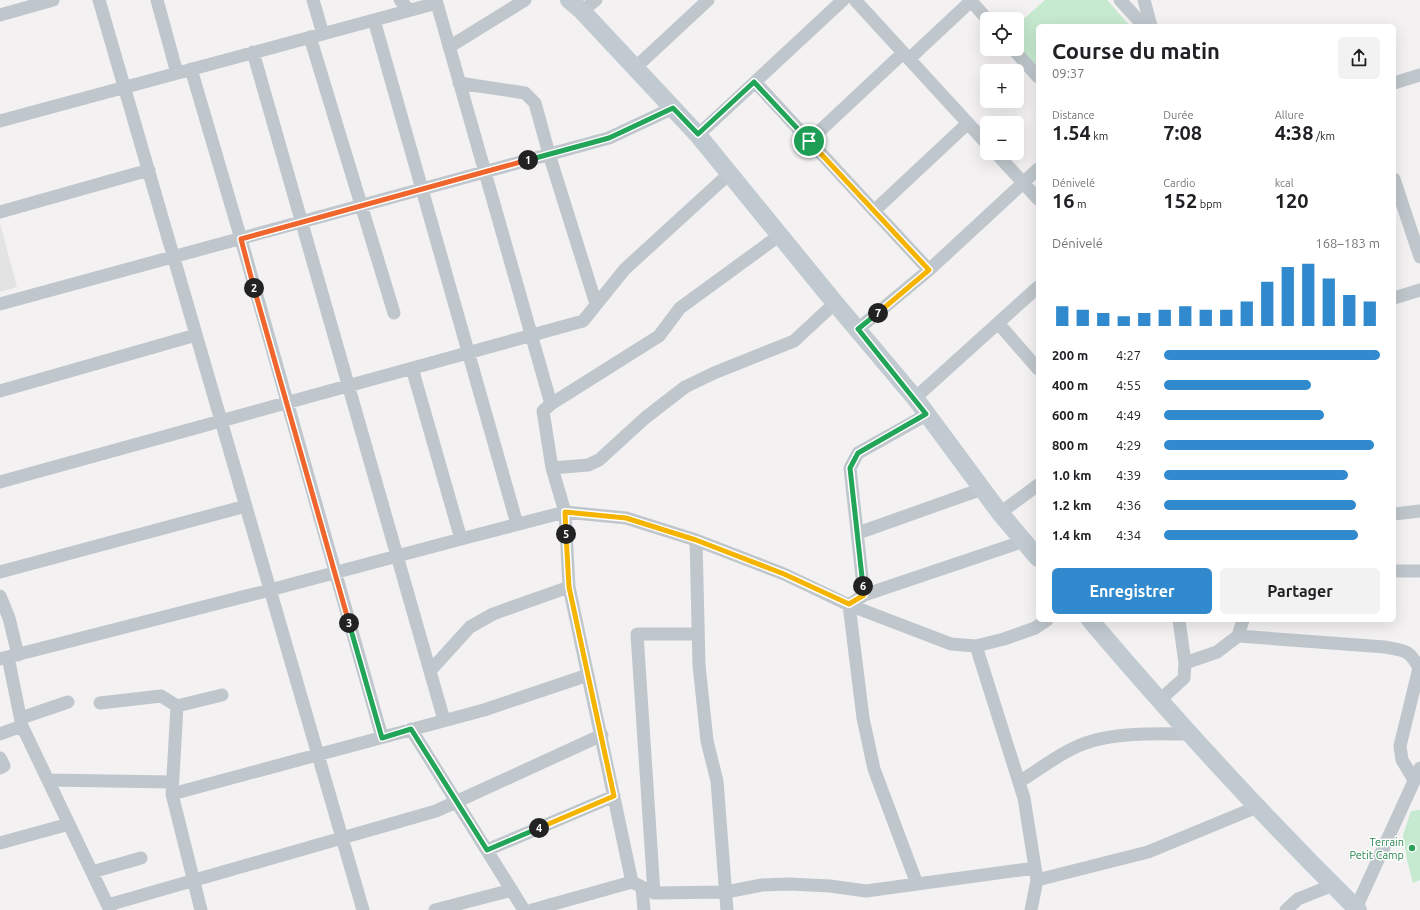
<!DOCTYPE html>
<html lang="fr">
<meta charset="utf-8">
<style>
body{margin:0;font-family:Ubuntu,sans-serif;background:#f2f2f2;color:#202124;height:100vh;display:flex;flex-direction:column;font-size:15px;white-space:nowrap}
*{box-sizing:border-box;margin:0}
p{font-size:13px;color:#757577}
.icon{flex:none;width:22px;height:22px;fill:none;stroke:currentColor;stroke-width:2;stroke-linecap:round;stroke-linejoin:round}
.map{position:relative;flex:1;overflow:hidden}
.drawer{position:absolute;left:1036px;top:24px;width:360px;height:598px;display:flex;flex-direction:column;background:#fff;border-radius:6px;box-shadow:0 4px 16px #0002}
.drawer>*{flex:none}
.controls{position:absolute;left:980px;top:12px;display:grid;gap:8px}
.controls a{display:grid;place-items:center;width:44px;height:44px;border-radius:6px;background:#fff;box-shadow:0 4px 16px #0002;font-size:20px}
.pin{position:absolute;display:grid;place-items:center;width:34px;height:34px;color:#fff;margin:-17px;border:2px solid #fff;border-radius:50%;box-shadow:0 1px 4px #0007}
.km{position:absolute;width:20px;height:20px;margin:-10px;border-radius:50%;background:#222;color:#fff;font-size:11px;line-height:20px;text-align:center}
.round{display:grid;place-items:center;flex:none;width:42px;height:42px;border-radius:6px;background:#f2f2f2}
.overview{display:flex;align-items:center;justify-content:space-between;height:68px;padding:0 16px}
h1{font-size:22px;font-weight:700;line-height:30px}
.metrics{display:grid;grid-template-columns:repeat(3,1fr);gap:6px;height:68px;padding:4px 16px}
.metrics div{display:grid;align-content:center}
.metrics b{font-size:20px;font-weight:700}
.metrics small{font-size:11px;font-weight:400}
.metrics p{font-size:11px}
.chart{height:112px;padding:8px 16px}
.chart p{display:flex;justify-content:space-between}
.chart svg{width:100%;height:72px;margin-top:4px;stroke:#318ace;stroke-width:6}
.button{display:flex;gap:8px;margin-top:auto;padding:8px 16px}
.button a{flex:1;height:46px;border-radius:6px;background:#318ace;color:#fff;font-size:16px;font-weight:700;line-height:46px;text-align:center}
.button a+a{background:#f2f2f2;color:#202124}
ul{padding:0 16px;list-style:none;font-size:13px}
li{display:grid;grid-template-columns:64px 48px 1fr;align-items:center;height:30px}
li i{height:10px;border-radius:5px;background:#318ace}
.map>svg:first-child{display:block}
</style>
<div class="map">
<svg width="1420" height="910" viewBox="0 0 1420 910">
<rect width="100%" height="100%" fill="#f3f1f2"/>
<path fill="#e4e3e3" d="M0,223L17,287L0,292Z"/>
<path fill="#c6eacf" d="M1045,0H1107L1130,26H1038V69L1017,46V25Z
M1420,810V880L1413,883L1407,860L1403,835L1411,811Z"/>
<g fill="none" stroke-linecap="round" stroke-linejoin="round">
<path stroke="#bfc7cc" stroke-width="13" d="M99,0L363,910
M157,0L177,73
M313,0L323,34
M400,0L409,10
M436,0L551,404
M855,0L987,144
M1120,0L1144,26
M1144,0L1151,26
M971,1L987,19
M582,11L596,0
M0,15L53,0
M374,20L517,524
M310,37L394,313
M449,47L525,0
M1013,49L1038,77
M253,52L444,720
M909,59L972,0
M636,67L708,0
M191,69L241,239L382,737
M755,82L929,270
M459,83L525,93L535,103L549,154L596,304
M1394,83L1420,75
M0,121L437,3
M698,135L843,0
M809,141L903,53
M996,153L1038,199
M1394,179L1420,257
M874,211L968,123
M0,212L149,170
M1394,298L1420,290
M0,304L609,138L673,108
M998,323L1038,369
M858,329L929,270L1038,169
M412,368L461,539
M0,391L196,335
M915,398L1038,287
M552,468L588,465L599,460L645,418L685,387L714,373L794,341L835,303
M0,482L583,321L625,269L730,173
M1000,513L1038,485
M1394,514L1420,511
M858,533L982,489
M696,540L699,665L707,741L717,781L727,910
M1394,571H1420
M0,572L246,506
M864,595L850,468L858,453L926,415
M0,596L9,618L18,655
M1238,636L1385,647C1405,651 1409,649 1419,668L1400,746L1402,760L1414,780
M976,646L1024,798L1037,880L1031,910
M8,657L22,726L110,910
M0,659L270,590L461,539L565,512L626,518L696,540L784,574L849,605L951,644L976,646L1004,639L1035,628L1047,620
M1185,663L1217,652L1238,636L1243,620
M430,671L470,627L493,614L569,587
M1159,701L1184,678L1185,663L1179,620
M100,703L161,696L177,706L222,695
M177,706L172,794L201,910
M21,718L68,702
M411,729L524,910
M0,734L22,726
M0,758L4,766L0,768
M48,780L172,782
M1019,782C1042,768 1066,748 1092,741C1123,732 1158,734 1190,734
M172,794L484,710L588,675
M0,843L69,824
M487,850L614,796
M92,872L141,858
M1037,880L1148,852L1257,807
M632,882L569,587L565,512L552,468L543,411L551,404L659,336L680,308L780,235
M917,884L874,769L863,718L849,605L864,595L1024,541
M642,888L644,910
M654,893L637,634H698
M108,905L436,811L602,735
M1356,908L1420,768
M435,910L512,890
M532,910L632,882L654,893L726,892L762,885L789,884L830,886L866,891L1035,868
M1286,910L1298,899L1333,885"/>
<path stroke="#c0cad0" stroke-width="18" d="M569,0L582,11L698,135L835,303L915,398L1000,513L1038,558
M1090,620C1175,720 1264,817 1358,910"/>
</g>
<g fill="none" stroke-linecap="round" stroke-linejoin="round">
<defs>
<path id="split-1" d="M528,160L609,138L673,108L698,134L754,82L809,141"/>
<path id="split-2" d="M254,288L241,239L528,160"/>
<path id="split-3" d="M254,288L349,623"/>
<path id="split-4" d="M349,623L382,738L411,729L487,850L539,828"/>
<path id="split-5" d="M539,828L614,796L569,587L566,534"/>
<path id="split-6" d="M566,534L565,512L626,518L696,540L784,574L849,604L864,595L863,586"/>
<path id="split-7" d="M863,586L850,468L858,453L926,414L858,329L878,313"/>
<path id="split-8" d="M809,141L929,270L878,313"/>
</defs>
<use href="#split-1" stroke="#fff" stroke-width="8"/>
<use href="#split-2" stroke="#fff" stroke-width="8"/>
<use href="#split-3" stroke="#fff" stroke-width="8"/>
<use href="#split-4" stroke="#fff" stroke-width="8"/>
<use href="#split-5" stroke="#fff" stroke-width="8"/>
<use href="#split-6" stroke="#fff" stroke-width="8"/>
<use href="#split-7" stroke="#fff" stroke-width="8"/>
<use href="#split-8" stroke="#fff" stroke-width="8"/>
<use href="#split-1" stroke="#22a559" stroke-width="5"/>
<use href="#split-2" stroke="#f0652b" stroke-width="5"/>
<use href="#split-3" stroke="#f0652b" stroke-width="5"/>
<use href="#split-4" stroke="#22a559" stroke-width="5"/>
<use href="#split-5" stroke="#f5b400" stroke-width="5"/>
<use href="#split-6" stroke="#f5b400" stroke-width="5"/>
<use href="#split-7" stroke="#22a559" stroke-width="5"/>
<use href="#split-8" stroke="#f5b400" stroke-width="5"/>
</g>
<circle fill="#2e9e5b" stroke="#fff" stroke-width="1.5" cx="1412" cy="848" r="4"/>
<g text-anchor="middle" stroke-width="3" stroke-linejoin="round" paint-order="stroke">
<g font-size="11" fill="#27864d" stroke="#fff" text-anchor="end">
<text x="1404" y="846">Terrain<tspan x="1404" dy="13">Petit Camp</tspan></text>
</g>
</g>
</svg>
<div class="controls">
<a><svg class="icon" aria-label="locate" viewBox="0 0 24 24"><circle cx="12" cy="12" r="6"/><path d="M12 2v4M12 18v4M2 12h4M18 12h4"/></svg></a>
<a>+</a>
<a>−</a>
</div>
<div class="pin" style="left:809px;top:141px;background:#1e9e55"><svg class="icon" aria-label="arrive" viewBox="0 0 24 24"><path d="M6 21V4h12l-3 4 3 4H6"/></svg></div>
<b class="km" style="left:528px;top:160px">1</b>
<b class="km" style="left:254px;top:288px">2</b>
<b class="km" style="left:349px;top:623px">3</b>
<b class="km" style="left:539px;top:828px">4</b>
<b class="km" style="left:566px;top:534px">5</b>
<b class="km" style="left:863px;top:586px">6</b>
<b class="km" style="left:878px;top:313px">7</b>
<section class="drawer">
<div class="overview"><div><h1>Course du matin</h1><p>09:37</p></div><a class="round"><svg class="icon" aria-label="share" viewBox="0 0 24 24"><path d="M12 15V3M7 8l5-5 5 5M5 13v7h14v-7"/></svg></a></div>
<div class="metrics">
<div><p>Distance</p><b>1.54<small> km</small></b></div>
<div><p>Durée</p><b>7:08</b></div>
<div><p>Allure</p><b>4:38<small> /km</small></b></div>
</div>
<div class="metrics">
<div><p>Dénivelé</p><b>16<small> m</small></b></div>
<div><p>Cardio</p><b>152<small> bpm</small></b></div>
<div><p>kcal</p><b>120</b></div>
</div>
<div class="chart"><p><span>Dénivelé</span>168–183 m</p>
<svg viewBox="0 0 160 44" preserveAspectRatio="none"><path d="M5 44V32M15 44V34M25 44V36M35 44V38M45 44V36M55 44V34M65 44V32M75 44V34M85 44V34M95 44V29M105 44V17M115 44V8M125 44V6M135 44V15M145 44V25M155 44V29"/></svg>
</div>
<ul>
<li><b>200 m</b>4:27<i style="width:100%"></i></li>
<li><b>400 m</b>4:55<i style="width:68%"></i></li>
<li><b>600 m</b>4:49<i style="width:74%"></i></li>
<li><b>800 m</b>4:29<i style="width:97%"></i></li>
<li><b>1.0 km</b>4:39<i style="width:85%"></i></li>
<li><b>1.2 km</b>4:36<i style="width:89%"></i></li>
<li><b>1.4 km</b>4:34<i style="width:90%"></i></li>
</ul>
<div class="button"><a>Enregistrer</a><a>Partager</a></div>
</section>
</div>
